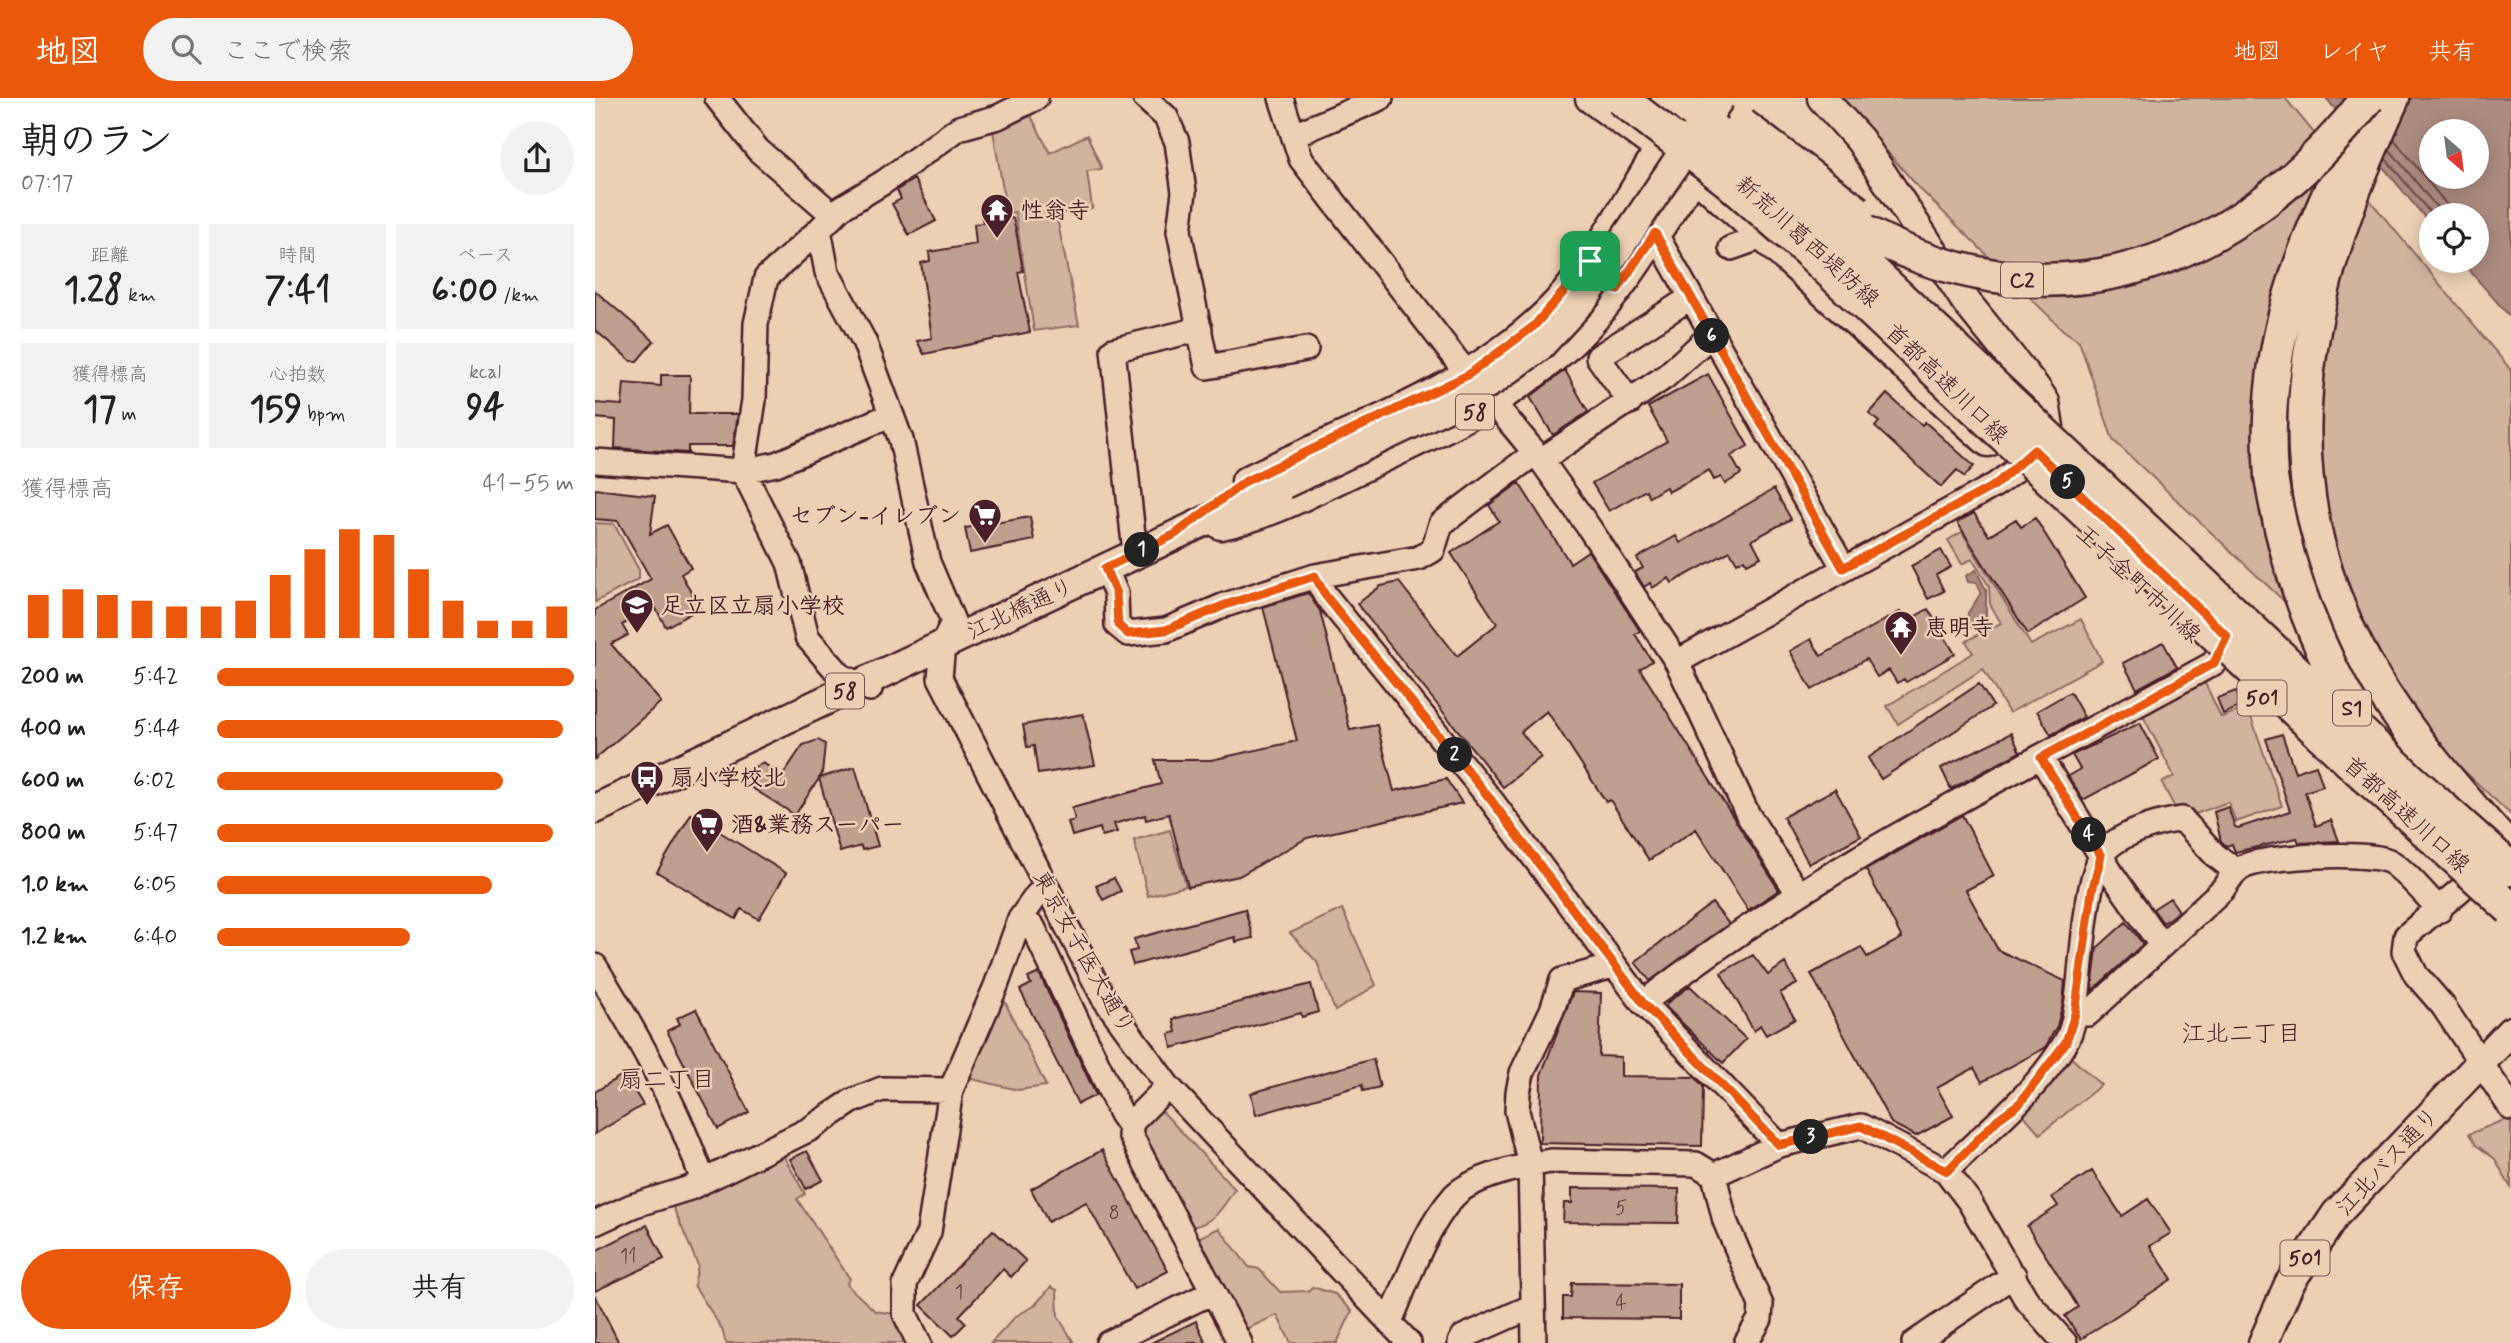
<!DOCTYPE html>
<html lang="ja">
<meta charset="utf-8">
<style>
body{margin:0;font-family:Mynerve,"Klee One",sans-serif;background:#f2f2f2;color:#202124;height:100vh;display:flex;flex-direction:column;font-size:26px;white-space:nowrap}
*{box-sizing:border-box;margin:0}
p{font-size:23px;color:#757577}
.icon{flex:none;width:38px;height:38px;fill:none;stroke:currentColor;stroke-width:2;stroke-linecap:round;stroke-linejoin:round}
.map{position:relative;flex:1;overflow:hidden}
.panel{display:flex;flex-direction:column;background:#fff;width:595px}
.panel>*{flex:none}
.needle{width:46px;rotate:152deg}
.tools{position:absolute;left:1824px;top:21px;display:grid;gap:14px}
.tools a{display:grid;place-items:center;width:70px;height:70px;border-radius:50%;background:#fff;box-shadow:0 4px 18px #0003;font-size:35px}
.pin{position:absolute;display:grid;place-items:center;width:60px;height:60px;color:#fff;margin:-30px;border-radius:14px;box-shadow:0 4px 10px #0006}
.km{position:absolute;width:35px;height:35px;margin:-18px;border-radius:50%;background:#222;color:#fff;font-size:19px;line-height:35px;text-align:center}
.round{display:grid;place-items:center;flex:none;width:74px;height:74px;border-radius:37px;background:#f2f2f2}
.headline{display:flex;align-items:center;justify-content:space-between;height:119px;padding:0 21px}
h1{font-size:38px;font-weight:700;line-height:52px}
.figures{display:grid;grid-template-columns:repeat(3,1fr);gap:10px;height:119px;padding:7px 21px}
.figures div{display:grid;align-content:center;border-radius:0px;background:#f2f2f2;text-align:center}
.figures b{font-size:35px;font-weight:700}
.figures small{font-size:19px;font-weight:400}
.figures p{font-size:19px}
.chart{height:196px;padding:14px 21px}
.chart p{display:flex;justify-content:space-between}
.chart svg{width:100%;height:126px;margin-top:7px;stroke:#ea580c;stroke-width:6}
.cta{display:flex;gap:14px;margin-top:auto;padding:14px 21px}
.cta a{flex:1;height:80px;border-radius:42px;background:#ea580c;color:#fff;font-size:28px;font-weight:700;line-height:80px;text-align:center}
.cta a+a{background:#f2f2f2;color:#202124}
ul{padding:0 21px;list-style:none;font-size:23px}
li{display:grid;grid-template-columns:112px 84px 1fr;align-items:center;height:52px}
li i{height:18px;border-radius:9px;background:#ea580c}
header{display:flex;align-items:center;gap:42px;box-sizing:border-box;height:98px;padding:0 35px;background:#ea580c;color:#fff}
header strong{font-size:33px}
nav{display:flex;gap:38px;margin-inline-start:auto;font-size:24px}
.search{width:490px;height:63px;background:#f2f2f2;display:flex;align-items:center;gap:18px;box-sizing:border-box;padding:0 24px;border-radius:38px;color:#757577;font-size:26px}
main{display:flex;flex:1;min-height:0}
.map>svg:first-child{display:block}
</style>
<header>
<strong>地図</strong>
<div class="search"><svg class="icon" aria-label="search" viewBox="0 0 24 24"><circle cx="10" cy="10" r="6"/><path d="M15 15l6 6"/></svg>ここで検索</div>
<nav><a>地図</a><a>レイヤ</a><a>共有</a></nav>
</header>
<main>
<section class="panel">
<div class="headline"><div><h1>朝のラン</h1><p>07:17</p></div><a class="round"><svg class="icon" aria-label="share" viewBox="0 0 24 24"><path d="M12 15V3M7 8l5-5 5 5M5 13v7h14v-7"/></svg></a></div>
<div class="figures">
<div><p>距離</p><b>1.28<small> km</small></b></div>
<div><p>時間</p><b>7:41</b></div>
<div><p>ペース</p><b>6:00<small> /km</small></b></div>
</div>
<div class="figures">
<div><p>獲得標高</p><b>17<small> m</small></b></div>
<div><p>心拍数</p><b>159<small> bpm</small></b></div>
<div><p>kcal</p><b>94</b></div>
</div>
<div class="chart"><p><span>獲得標高</span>41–55 m</p>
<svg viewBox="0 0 160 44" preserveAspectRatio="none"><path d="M5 44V29M15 44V27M25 44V29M35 44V31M45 44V33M55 44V33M65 44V31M75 44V22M85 44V13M95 44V6M105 44V8M115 44V20M125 44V31M135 44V38M145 44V38M155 44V33"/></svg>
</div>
<ul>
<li><b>200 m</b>5:42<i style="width:100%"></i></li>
<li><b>400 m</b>5:44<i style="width:97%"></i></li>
<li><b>600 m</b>6:02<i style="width:80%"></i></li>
<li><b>800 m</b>5:47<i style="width:94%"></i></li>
<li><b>1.0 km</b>6:05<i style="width:77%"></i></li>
<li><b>1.2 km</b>6:40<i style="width:54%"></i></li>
</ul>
<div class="cta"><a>保存</a><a>共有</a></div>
</section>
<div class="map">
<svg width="1916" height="1245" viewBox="0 0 1916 1245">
<rect width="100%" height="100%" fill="#ecd0b3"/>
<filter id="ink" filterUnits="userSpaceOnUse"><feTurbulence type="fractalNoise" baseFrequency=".0143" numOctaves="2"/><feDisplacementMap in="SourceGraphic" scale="14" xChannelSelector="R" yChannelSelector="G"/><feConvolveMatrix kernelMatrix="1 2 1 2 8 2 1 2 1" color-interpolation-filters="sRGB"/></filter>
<g filter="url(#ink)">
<path fill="#d1b49d" stroke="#8e6a64" stroke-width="2" d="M1245,0H1690L1916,272V717L1518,342L1484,243L1468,232L1324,90Z
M436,18L455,55L492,37L507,71L492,73L497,110L461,116L484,227L439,233L420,114L412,115L398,33Z
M0,425L19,426L44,472V481L0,504Z
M1367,434L1436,547L1486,521L1507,563L1414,615L1388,571L1303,626L1292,608L1378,555L1371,543L1406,525L1395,506L1394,488L1377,461L1367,466L1353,442Z
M1609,583L1626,619L1653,610L1687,708L1641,724L1633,704L1600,716L1597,711L1581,712L1567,685L1579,678L1546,614Z
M575,732L591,788L553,798L539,742Z
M747,811L781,887L740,913L722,864L695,835Z
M408,900L451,988L423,992L373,980Z
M1470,954L1506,987L1445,1036L1428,1016Z
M565,1011L640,1091C627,1110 620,1125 596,1129L548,1033L549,1025Z
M1914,1020L1916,1024V1090L1900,1061L1881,1047L1874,1036Z
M188,1057L210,1096L202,1101L255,1181L252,1185L254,1189L280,1213L300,1216L314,1245H131L127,1231L99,1187L103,1167L78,1109Z
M624,1130L654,1169L664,1171L685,1194L713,1193L717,1189L740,1196L757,1213L742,1245H696L682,1217L649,1232L601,1141Z
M456,1189L462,1192L463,1218L479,1245H396L421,1218L439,1208Z"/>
<path fill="#ad8c7f" stroke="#85605d" stroke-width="2" fill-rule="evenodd" d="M1731,0H1916V220L1866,163H1881V117H1836V127ZM1836,33H1881V79H1836Z
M1381,472L1391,492V524L1377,530L1371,526L1373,515L1386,495L1382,485L1373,484L1371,478Z"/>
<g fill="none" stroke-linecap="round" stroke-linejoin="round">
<path stroke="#724b4d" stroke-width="2" d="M1799,41L1860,117
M1795,52L1848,117
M1791,61L1837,117"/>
</g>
<path fill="#bf9f8d" stroke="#4a1f2b" stroke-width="2" d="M319,81L341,123L314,137L297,106L306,101L302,92Z
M407,113L409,121L418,120L421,132L428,173L423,174L435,234L329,256L322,243L337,240L326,165L335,163L334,154L381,146L379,126L388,125L386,116Z
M0,193L59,243L42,263H36L0,232Z
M970,272L993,314L958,337L935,299Z
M1113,276L1153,348L1136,358L1146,376L1130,386L1126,379L1119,382L1114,372L1073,394L1071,389L1054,399L1051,392L1014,413L997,385L1072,343L1053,309Z
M66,277H95L94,316H143L138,348H93V355L20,350L21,322L0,320V305L27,307L29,285L66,288Z
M1292,296L1327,327L1330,324L1379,368L1369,379L1362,372L1346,389L1280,329L1284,324L1274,316Z
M924,385L975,465L993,453L1045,533L1040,536L1057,563L1045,571L1184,792L1153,812L1101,731L1054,762L1015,702L1011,704L952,613L926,634L946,659L908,689L762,506L786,488L804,484L862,558L902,526L856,455L904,423L894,407Z
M0,391L60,398L55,436L72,427L96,470L86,476L105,510L71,529L60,509L27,527L33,537L16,546L66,604L0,661V512L56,481L23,423L0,421Z
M1179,391L1196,421L1157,442L1166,459L1152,466L1149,461L1142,465L1135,453L1077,485L1074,480L1057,490L1055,485L1049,489L1040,474L1048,470L1042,460L1081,438L1085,445Z
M1379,415L1394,438L1421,421L1426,429L1440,420L1490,500L1433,536L1362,424Z
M435,419L439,442L375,455L370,430Z
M1346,452L1356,469L1341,477L1349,493L1333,501L1316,468Z
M713,495L725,513L755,632L782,627L799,693L851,681L867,705L712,740L644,778L593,789L574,716L551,722L550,717L519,726L522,734L507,738L505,730L477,738L473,724L480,722L477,710L566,686L560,662H616L702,643L668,509Z
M1333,511L1360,556L1311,584L1309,581L1302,585L1294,572L1282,579L1271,561L1217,592L1195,553L1216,541L1226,558L1306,513L1312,523Z
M1568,544L1582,569L1542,591L1528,565Z
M1384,586L1398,608L1286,681L1273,660Z
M1641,593L1647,608L1628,616L1622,600Z
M1475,594L1489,619L1456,637L1442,613Z
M488,616L500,667L443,676L439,648L432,649L428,627Z
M1545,625L1564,661L1488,702L1473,678L1485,671L1477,657Z
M1416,635L1425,654L1356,691L1346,670Z
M1687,636L1700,674L1721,667L1728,688L1710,694L1721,728L1736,722L1744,743L1704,745L1702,740L1640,754L1637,746L1631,748L1626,743L1619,714L1633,709L1640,729L1643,730L1695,713L1671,641Z
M223,642L230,646L227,676L200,717L146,683L152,674L168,665L187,678L208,647Z
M260,669L283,748L267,752L266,748L245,754L224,680Z
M1240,691L1266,738L1214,766L1188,719Z
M96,716L191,775L164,821L146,811L141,821L62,774Z
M1367,717L1399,778L1371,792L1403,852L1470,883L1468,905L1462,928L1450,950L1387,984L1379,970L1342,990L1358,1018L1321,1038L1296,1025L1216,876L1266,849L1272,859L1307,840L1271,772Z
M519,780L526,793L508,802L501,788Z
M1575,800L1584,813L1568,825L1558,811Z
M1117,805L1134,826L1055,883L1040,864Z
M650,811L658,840L641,844L640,839L538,867L534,854L542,852L539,841Z
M1531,824L1548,846L1497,893L1502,850Z
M1158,857L1173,877L1190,865L1202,886L1185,895L1200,921L1171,937L1165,927L1159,933L1126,875Z
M444,875L501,997L483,1006L425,892L436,886L433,880Z
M716,886L723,914L707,919L706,915L577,950L574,936L581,934L578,921Z
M1095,888L1151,941L1128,965L1071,909L1072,905Z
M978,894L1006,895L1004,958L1026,959V978L1100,979L1108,988L1107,1048L945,1045L946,977Z
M101,911L154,1014L123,1031L72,933L85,926L82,920Z
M778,961L785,989L768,993L767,987L661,1017L656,995Z
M29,976L48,1007L0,1036V994Z
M507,1052L573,1173L539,1191L491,1104L453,1124L436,1091Z
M212,1053L228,1082L211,1091L195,1061Z
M1497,1073L1527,1118L1553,1101L1576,1135L1555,1148L1577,1181L1486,1241L1470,1218L1483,1209L1432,1128L1463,1108L1457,1099Z
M977,1090L1084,1091L1083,1125L968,1124L969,1105H977Z
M52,1127L69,1161L0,1193V1153Z
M398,1132L431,1163L416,1179L408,1171L364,1218L371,1225L358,1238L326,1207Z
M977,1185L1084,1186V1221L968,1220V1199H976Z
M0,1197L24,1245H0Z
M601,1223L611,1245H556Z"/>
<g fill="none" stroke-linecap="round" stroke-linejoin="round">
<defs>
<path id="minor" d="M122,0L163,52L237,116
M441,0L403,19L364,30L289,84L246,110L224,132L232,174L269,243L306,342L333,464L358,523L348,547L345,580L508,899L573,988L814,1245
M550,0L571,19L582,44L589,94L584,133L612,269L711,251
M686,0L706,61L873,277
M699,37L786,0
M224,132L171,180L161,226L159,302L148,373L194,465L212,539L246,578L275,591
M1060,135L1248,469
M1136,150L1170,138
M898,304L946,362L995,431L1082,564
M1035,304L1003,259L1095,200
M946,362L1070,279L1116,237
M0,363L148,373L181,366L296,317
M540,455L518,252L605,231
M510,470L521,495L522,527L533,536L571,532L630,507L720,478L824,460L838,452L846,426L940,355
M720,478L730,497L896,702L1048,905L1184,1047
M1446,660L1517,776L1566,847
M1872,786L1811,838L1809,853L1821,877L1848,908L1916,1010
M1203,795L1153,717L1082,564L1400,387L1422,371
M425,821L438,829L526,1016L535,1029
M0,868C42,937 82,1006 108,1083
M1048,905C1223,768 1425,672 1619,565L1632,538
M1480,916H1493L1628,791C1634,782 1639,772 1650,768C1673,758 1772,753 1794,763C1809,771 1832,799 1845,812
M573,988L537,1024L535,1036L645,1245
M1351,1073L1374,1103L1431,1201L1470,1245
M1119,1077L1130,1123L1166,1207L1165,1221L1151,1245
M0,1125L37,1108L95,1090L215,1031L257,1003L287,991L356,992
M795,1224C813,1182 828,1133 859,1098C877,1079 930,1067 956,1063L1101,1066L1119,1077L1184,1047L1266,1028L1351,1073C1392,1032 1440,996 1470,945C1479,930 1481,910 1483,894C1487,861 1491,783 1507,757C1520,736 1564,724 1587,721L1620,757L1641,773
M324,1245L310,1216V1186L334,1134L356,992L401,888L425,821L442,797L452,790
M513,1245L618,1194
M865,1245L868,1239L938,1208
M939,1245L935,1066L922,1013L923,994L927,975L957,912L967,882L1018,868
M1319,1245L1419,1177"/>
<path id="major" d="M995,0L1100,77L1393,344
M1227,0L1265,42L1372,205L1439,288L1450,304L1454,329L1439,352
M651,383C756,331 892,287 970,196C1011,147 1039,88 1075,35
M626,427C676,417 718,393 764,371C848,331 933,295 996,224C1040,175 1071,116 1110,63
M0,711L689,386
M1668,1245L1694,1186L1741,1116L1916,933"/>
<path id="highway" d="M1798,0C1708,196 1662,385 1781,583C1819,645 1868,700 1916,754
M1676,379C1667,257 1700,163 1753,55"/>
</defs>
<use href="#minor" stroke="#4a1f2b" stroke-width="28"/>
<use href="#major" stroke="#4a1f2b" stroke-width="33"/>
<use href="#highway" stroke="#4a1f2b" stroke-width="37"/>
<use href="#minor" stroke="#ecd0b3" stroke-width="23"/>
<use href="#major" stroke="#ecd0b3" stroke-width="28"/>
<use href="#highway" stroke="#ecd0b3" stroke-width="32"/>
<defs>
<path id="major-bridge" d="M689,386L858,306L899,282L944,249L992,197L1125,0"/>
<path id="highway-bridge" d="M1025,0L1133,83L1214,154L1753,662L1916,811
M1082,0L1235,133L1813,679L1916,771
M1147,27L1262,114
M1231,111C1433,242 1630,183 1773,0
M1676,379C1689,462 1718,543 1761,616"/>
</defs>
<use href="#major-bridge" stroke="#4a1f2b" stroke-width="33" stroke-linecap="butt"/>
<use href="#highway-bridge" stroke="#4a1f2b" stroke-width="37" stroke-linecap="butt"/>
<use href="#major-bridge" stroke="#ecd0b3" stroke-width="28"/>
<use href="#highway-bridge" stroke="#ecd0b3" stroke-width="32"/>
</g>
</g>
<g fill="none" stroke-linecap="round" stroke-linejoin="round" filter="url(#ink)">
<defs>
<path id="route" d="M1060,135L1248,470L1400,387L1439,352L1632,538L1619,565L1446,660L1506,758L1497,793L1480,916L1471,944L1425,1005L1403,1021L1352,1073L1266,1028L1184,1047L1048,905L896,702L730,497L720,478L630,507L571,532L533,536L523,527L521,495L510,470L579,437L651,383L873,277L939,228L995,163L1022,192Z"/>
</defs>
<use href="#route" stroke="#fff" stroke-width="14"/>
<use href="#route" stroke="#ea580c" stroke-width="9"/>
</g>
<defs>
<symbol id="temple-pin" viewBox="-11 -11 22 30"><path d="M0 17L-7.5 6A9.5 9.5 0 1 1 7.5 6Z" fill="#4a1f2b" stroke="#ecd0b3"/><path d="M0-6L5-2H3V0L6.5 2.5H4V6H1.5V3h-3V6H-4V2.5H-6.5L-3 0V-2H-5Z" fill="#fff"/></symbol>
<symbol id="supermarket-pin" viewBox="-11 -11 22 30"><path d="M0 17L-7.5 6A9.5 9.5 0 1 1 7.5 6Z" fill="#4a1f2b" stroke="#ecd0b3"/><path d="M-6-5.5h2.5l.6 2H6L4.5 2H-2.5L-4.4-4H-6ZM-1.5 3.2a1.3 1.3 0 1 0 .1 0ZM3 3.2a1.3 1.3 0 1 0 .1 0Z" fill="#fff"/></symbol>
<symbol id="school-pin" viewBox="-11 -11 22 30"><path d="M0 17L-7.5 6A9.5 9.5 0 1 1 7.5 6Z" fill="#4a1f2b" stroke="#ecd0b3"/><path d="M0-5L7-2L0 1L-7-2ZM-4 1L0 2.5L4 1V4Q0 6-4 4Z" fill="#fff"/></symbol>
<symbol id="bus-pin" viewBox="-11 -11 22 30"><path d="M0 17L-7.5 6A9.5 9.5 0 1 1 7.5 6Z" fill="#4a1f2b" stroke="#ecd0b3"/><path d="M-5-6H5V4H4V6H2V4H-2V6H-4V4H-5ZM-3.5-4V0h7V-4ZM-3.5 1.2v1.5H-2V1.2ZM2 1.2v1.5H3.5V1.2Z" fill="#fff"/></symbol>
</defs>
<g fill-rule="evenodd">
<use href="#temple-pin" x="383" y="93" width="38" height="52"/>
<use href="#supermarket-pin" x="371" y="398" width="38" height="52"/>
<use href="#school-pin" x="23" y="488" width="38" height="52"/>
<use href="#temple-pin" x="1287" y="510" width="38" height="52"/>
<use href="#bus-pin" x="33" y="660" width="38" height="52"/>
<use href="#supermarket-pin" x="93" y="707" width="38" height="52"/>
</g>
<g text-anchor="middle" stroke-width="5" stroke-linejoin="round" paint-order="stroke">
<g font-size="19" fill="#673f44">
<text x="1026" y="1116">5</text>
<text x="519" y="1121">8</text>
<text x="33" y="1164">11</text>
<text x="364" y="1200">1</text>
<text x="1026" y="1211">4</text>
</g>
<g fill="#ecd0b3" stroke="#7b5454" stroke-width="2">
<rect x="1406" y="164.5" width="42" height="35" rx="5"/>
<rect x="861" y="296.5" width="38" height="35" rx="5"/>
<rect x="231" y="575.5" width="38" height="35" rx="5"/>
<rect x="1642.5" y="582.5" width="49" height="35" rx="5"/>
<rect x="1738" y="592.5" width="38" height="35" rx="5"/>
<rect x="1685.5" y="1142.5" width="49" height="35" rx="5"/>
</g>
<g font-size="21" font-weight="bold" fill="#4a1f2b">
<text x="1427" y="189">C2</text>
<text x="880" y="321">58</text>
<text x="250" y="600">58</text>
<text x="1667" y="607">501</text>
<text x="1757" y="617">S1</text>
<text x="1710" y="1167">501</text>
</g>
<g font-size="23" font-weight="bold" fill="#4a1f2b" stroke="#ecd0b3" text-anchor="start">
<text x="426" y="120">性翁寺</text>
<text x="366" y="425" text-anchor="end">セブン-イレブン</text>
<text x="66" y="515">足立区立扇小学校</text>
<text x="1330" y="537">恵明寺</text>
<text x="76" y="687">扇小学校北</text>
<text x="136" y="734">酒&amp;業務スーパー</text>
</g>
<g font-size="23" fill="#4a1f2b" stroke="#ecd0b3">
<text transform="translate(1213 143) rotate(42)" y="8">新荒川葛西堤防線</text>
<text transform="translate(1352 285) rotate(44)" y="8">首都高速川口線</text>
<text transform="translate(1544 485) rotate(43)" y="8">王子金町市川線</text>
<text transform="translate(425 510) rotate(-25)" y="8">江北橋通り</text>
<text transform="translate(1812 716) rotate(42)" y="8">首都高速川口線</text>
<text transform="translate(489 854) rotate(61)" y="8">東京女子医大通り</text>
<text transform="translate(1792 1063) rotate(-47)" y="8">江北バス通り</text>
</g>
<g font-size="24" fill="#4a1f2b" stroke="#ecd0b3">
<text x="1646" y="943">江北二丁目</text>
<text x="72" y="989">扇二丁目</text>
</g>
</g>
</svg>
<div class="tools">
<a><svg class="needle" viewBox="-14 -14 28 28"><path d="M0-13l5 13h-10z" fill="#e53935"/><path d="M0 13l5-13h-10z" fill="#757577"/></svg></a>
<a><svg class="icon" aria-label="locate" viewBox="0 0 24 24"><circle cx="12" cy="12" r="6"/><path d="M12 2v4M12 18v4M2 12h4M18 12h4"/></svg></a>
</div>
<div class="pin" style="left:995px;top:163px;background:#1e9e55"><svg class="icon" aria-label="arrive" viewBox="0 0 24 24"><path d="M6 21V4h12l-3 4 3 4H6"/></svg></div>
<b class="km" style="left:547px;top:452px">1</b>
<b class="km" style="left:860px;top:657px">2</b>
<b class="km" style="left:1216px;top:1039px">3</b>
<b class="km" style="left:1494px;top:737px">4</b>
<b class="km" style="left:1473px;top:384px">5</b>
<b class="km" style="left:1117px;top:238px">6</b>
</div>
</main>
